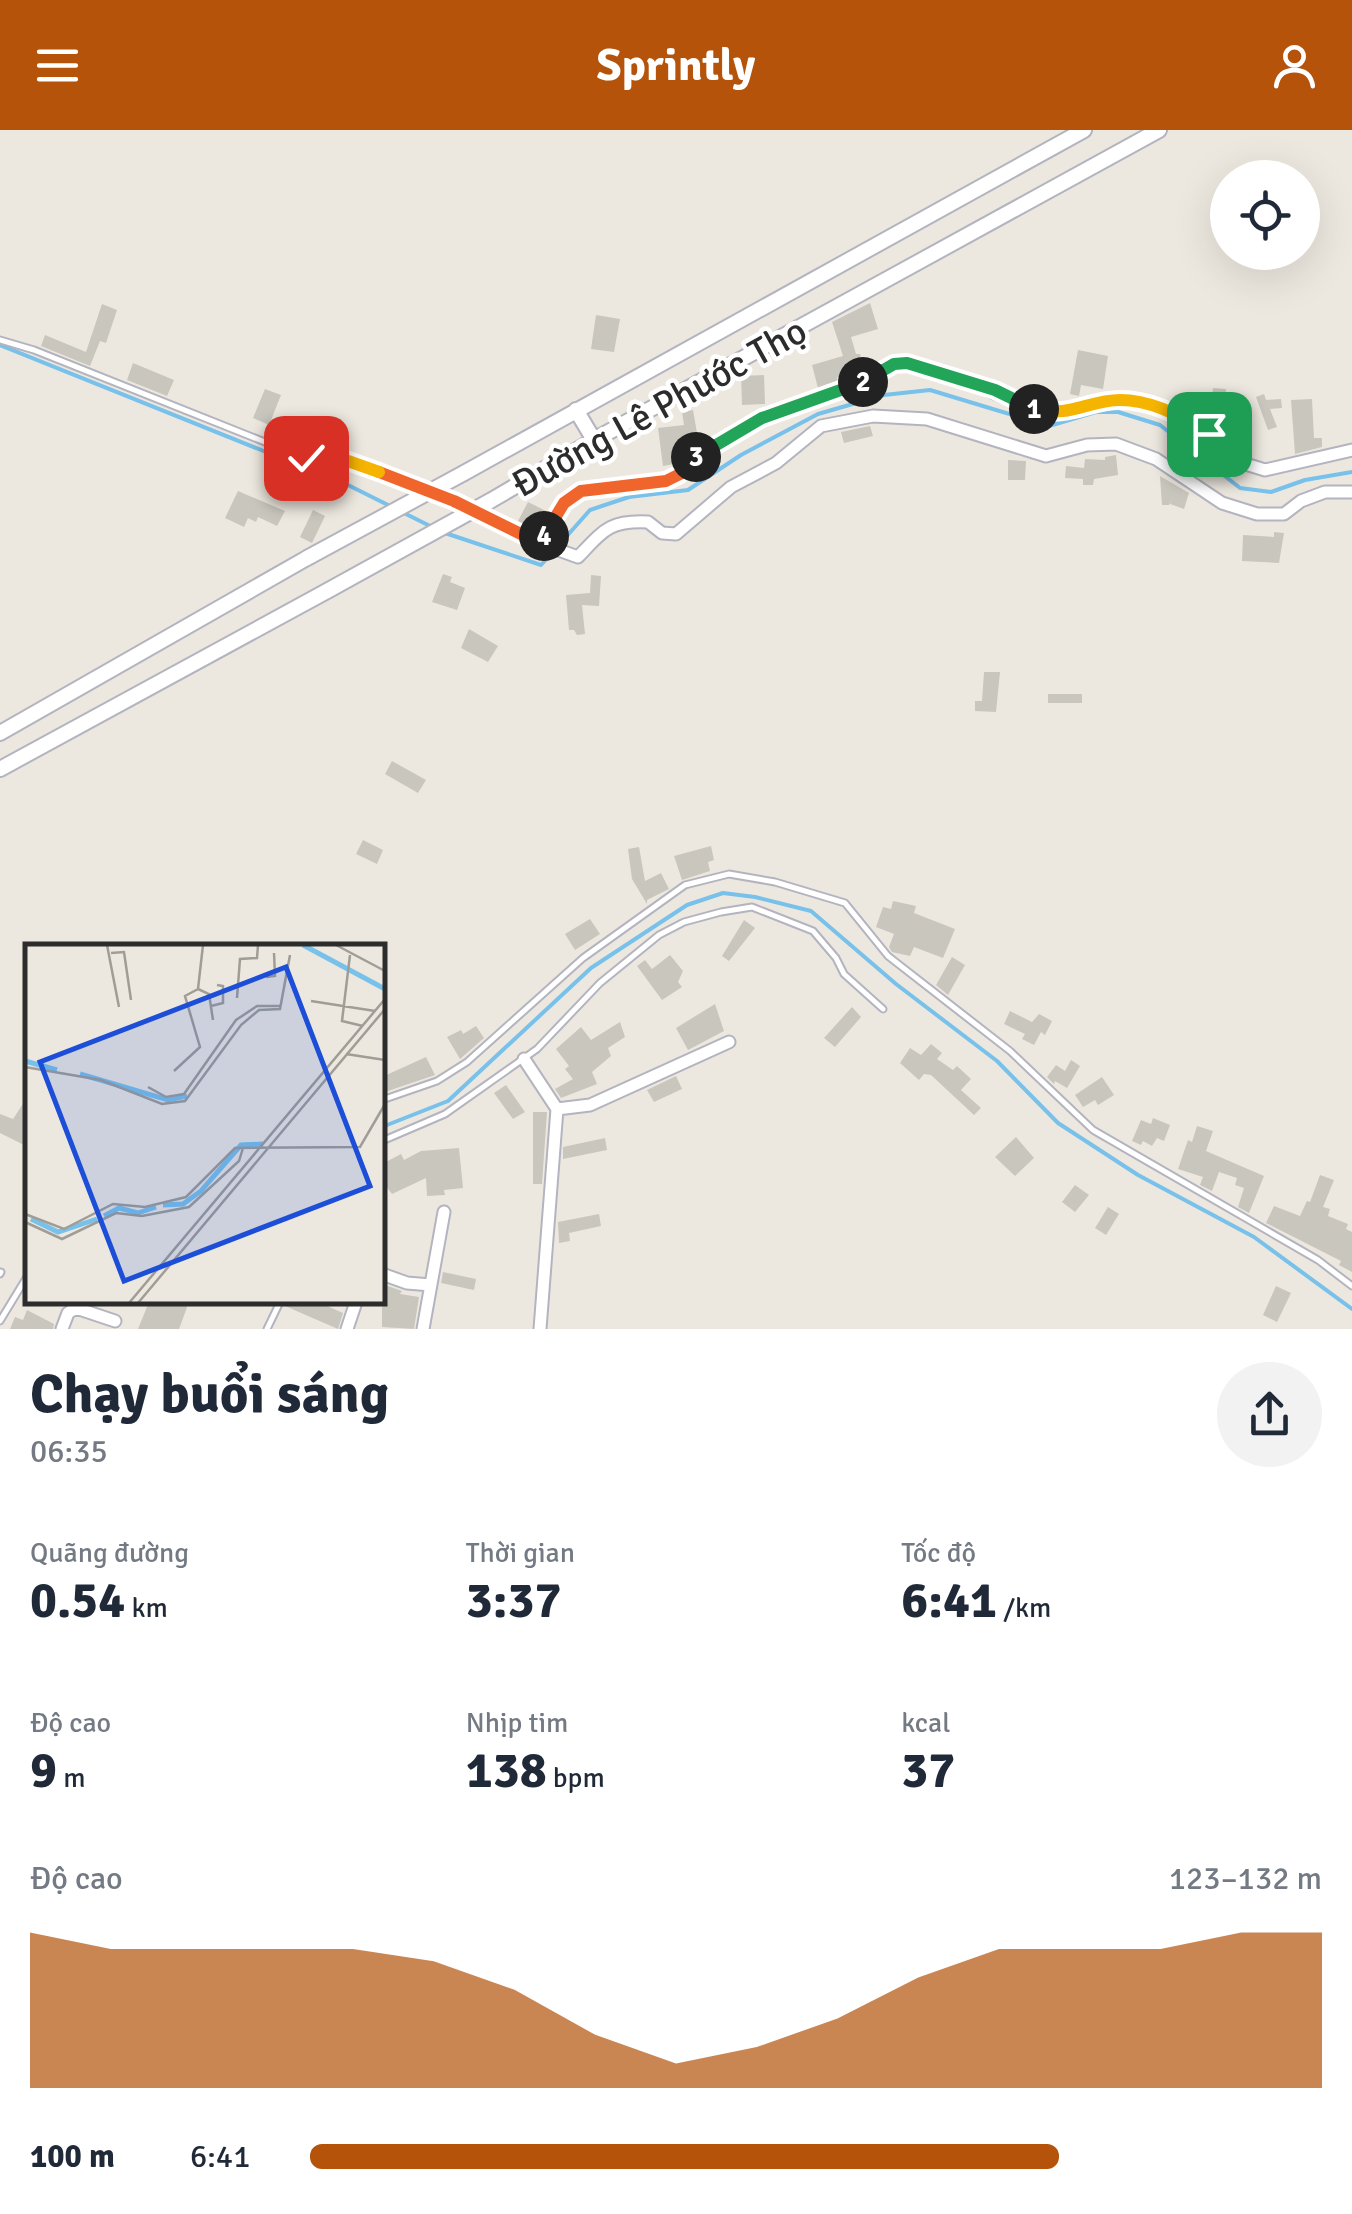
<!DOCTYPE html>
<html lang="vi">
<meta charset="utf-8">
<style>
body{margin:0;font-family:Signika,sans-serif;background:#f2f2f3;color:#1f2937;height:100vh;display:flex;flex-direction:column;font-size:38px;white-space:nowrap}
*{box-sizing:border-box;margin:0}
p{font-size:32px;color:#747a83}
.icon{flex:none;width:55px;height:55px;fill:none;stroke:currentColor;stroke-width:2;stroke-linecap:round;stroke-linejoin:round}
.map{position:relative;height:1199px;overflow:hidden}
.panel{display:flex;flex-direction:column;background:#fff;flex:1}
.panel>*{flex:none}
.controls{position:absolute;left:1210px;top:30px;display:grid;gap:20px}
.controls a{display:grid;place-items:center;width:110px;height:110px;border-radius:50%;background:#fff;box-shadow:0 10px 40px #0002;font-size:50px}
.pin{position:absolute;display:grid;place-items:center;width:85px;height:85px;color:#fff;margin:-42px;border-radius:20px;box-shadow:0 5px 15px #0006}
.km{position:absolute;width:50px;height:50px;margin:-25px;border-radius:50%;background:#222;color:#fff;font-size:28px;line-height:50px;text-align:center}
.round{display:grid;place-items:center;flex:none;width:105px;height:105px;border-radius:52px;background:#f2f2f3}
.head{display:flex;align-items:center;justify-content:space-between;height:170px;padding:0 30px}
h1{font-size:55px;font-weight:800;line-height:75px}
.metrics{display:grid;grid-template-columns:repeat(3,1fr);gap:15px;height:170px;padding:10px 30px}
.metrics div{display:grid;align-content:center}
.metrics b{font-size:50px;font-weight:800}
.metrics small{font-size:28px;font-weight:400}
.metrics p{font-size:28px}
.chart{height:280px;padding:20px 30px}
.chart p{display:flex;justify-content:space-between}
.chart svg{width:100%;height:180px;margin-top:10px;fill:#b45309;opacity:.7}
ul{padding:0 30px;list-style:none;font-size:32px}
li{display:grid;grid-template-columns:160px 120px 1fr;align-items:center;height:75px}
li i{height:25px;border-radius:12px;background:#b45309}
header{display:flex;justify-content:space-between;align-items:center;height:130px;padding:0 30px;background:#b45309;color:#fff;font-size:45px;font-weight:800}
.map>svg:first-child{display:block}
</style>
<header><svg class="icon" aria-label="menu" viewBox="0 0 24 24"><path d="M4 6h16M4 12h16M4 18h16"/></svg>Sprintly<svg class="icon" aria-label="person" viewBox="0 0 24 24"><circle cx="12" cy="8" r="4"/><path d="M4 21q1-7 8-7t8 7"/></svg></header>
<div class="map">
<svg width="1352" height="1199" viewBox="0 0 1352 1199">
<rect width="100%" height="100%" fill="#ede8df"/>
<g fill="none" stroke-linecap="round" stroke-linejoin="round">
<path stroke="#78c1ea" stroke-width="4" d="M0,215L348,355L394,378
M402,382L434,398
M442,402L541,435L552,423
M558,416L590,380L629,367L688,360L741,325L818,284L884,265L930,260L1049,296L1096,282H1118L1160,295L1240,358L1271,362L1305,350L1352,342
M382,997L448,971L591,838L687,775L723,763L755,767L811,781L896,854L997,931L1058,993L1138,1045L1254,1107L1352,1179"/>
</g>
<path fill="#c9c6be" d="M870,173L878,199L851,207L856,224H860L864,241L837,247L838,252L818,258L812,235L843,226L832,192Z
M102,174L117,180L106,213L100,211L90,236L41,216L45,205L86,222Z
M596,185L620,189L614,222L591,219Z
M1078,220L1108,226L1103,259L1081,255L1079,266L1070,264Z
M133,233L174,250L167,266L127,250Z
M764,245L765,274L742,275L741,246Z
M1213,258L1226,259L1225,272H1232V288H1210Z
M265,259L281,265L269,295L253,288Z
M1264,264L1266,270L1281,269L1282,278L1270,279L1277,297L1268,300L1256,267Z
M1312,269L1314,308H1322V317L1295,324L1291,270Z
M693,280L699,314L684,317L685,324L674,334L663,336L658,298L684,295L682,282Z
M870,296L873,306L844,313L841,302Z
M1116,325L1118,345L1094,349L1093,355H1083V349L1065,348L1066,336L1084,338L1085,329L1105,330V327Z
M1008,330L1026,331L1025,350H1008Z
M1160,346L1189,363L1184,379L1170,374L1172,370L1169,375H1162Z
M238,361L285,381L277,396L258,387L256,392L248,388L244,397L225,388Z
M528,372L548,382L534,403L522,397L524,394L518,391Z
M313,380L325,386L312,413L300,407Z
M1274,402L1284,403L1279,433L1242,431L1243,405L1274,407Z
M443,444L452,447L450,452L465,458L457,480L432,472Z
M591,445L601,446L599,476L582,475L585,504L577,505L574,500H569L566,465L590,463Z
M469,499L498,516L488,532L461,518Z
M984,542H1000L996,582L975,581V571H982Z
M1048,564H1082V573H1048Z
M392,631L426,650L418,663L385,644Z
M363,710L383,720L377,734L356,724Z
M711,716L714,730L708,732L710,741L682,750L674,726Z
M639,717L645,751L661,743L669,759L647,770V774L632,749L628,719Z
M893,771L916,776L914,783L955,799L943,828L914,817L910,826L892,822L889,817L894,804L876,797L883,777L891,779Z
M590,789L600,804L575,820L565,804Z
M744,790L755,798L729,831L722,826Z
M670,825L683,841L678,852L682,857L662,870L637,836L645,830L652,839Z
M952,827L965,835L948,865L936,855Z
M715,874L724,901L688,920L676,898Z
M852,877L861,887L835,917L824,908Z
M1010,881L1032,892L1039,884L1052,891L1045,905L1041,902L1034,915L1022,909L1025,904L1004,894Z
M620,892L625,907L608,918L611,926L592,942L597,954L561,968L555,959L573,949L565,939L569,936L556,919L581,897L591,910Z
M476,896L484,908L460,929L447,907L461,900L463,904Z
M931,914L942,923L937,929L953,940L957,936L971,949L961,960L981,978L974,985L931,945L924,944L919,950L900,933L910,918L921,925Z
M426,927L435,945L382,963V947Z
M1071,930L1080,936L1067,958L1055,951L1054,954L1047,947L1056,935L1065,941Z
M676,946L682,959L654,972L647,960Z
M1102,947L1114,965L1098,975L1095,970L1083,977L1075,965Z
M506,955L525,982L513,989L494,963Z
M28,966V1017L0,1003V984L13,989Z
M533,982H547L542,1054H533Z
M1153,988L1170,995L1164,1011L1157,1008L1152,1016L1143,1011L1141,1015L1132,1011L1141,990L1151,994Z
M1197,996L1213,1001L1206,1021L1264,1046L1249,1083L1238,1077L1244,1058L1235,1055L1237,1048L1219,1042L1212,1061L1200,1055L1203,1047L1178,1039L1188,1010L1192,1012Z
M1016,1007L1034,1028L1015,1046L995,1027Z
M605,1008L607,1020L563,1029V1017Z
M459,1018L463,1058L444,1060L445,1065L427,1066L426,1048L392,1064L382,1051L384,1033L401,1024L404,1030L421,1021Z
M1320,1045L1334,1050L1323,1077L1330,1079L1328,1086L1348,1094L1346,1099L1352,1102V1142L1339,1135L1341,1131L1266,1093L1274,1076L1300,1086L1307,1071L1310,1072Z
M1075,1055L1089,1065L1075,1082L1062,1072Z
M1108,1077L1119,1084L1106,1105L1095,1098Z
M599,1084L601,1096L569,1103L570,1111L559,1113L558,1092Z
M443,1142L476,1149L474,1160L441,1153Z
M382,1154L402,1161L400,1164L419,1167L414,1199L382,1197Z
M1276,1156L1291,1163L1277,1192L1263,1185Z
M149,1172H189L179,1199H138Z
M286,1172H318L343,1183L338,1199L285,1176Z
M27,1180L54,1194L53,1199H10L15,1187L23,1190Z"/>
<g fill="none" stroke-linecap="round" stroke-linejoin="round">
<defs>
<path id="service" d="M0,210L34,220L305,328C368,320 479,383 537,412
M382,970L437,951L467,932L583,828L685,755L729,744L775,752L845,773L888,826L1010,921L1093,1000L1318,1130L1352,1156
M382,1011L445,984L537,919L600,853L659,805L684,792L721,782L752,777L813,801L836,828L844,844L883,879
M0,1144L1,1142
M0,1191L28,1145
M267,1199L280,1172"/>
<path id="minor" d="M1352,320L1265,340L1239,332L1188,290L1146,274L1118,270L1073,282L1038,281L946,243L900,233L862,253L762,288L693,329L674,348L581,361L565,373L539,413L578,427C603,401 609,390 648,392L662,403L676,404L731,357L776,333L821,296L873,286L927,289L1046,326L1087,315L1116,314L1156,329L1222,373L1257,384H1284L1301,371L1325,362H1352
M524,929L557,979
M382,1144L407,1153L431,1155
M62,1199L68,1183L76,1178L115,1191
M347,1199L356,1172
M423,1199L444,1082
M540,1199L557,979L590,975L729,912"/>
<path id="tertiary" d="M576,280L594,310
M464,343L1084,0
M490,371L594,310L1159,0
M0,603L307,428
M0,639L327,461"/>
</defs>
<use href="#service" stroke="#b3b4bf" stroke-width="9"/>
<use href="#minor" stroke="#b3b4bf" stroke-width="15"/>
<use href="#tertiary" stroke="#b3b4bf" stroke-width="18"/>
<use href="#service" stroke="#fff" stroke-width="5"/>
<use href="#minor" stroke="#fff" stroke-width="11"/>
<use href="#tertiary" stroke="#fff" stroke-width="14"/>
<defs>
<path id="tertiary-bridge" d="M307,428L464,343
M327,461L490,371"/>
</defs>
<use href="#tertiary-bridge" stroke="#b3b4bf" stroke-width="18" stroke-linecap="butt"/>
<use href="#tertiary-bridge" stroke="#fff" stroke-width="14"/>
</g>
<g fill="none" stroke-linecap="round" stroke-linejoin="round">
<defs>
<path id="split-1" d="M1034,279C1071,288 1088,270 1120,270C1151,270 1184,287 1209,304"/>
<path id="split-2" d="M863,252L894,234L907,233L995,260L1034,279"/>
<path id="split-3" d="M696,327L762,288L863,252"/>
<path id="split-4" d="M544,406L564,373L581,361L666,351L680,344L696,327"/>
<path id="split-5" d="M379,342L454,371L539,413L544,406"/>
<path id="split-6" d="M306,328L334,326L379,342"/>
</defs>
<use href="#split-1" stroke="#fff" stroke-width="20"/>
<use href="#split-2" stroke="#fff" stroke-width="20"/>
<use href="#split-3" stroke="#fff" stroke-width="20"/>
<use href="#split-4" stroke="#fff" stroke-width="20"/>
<use href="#split-5" stroke="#fff" stroke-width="20"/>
<use href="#split-6" stroke="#fff" stroke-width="20"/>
<use href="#split-1" stroke="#f5b400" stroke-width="12"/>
<use href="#split-2" stroke="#22a559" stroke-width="12"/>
<use href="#split-3" stroke="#22a559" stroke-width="12"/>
<use href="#split-4" stroke="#f0652b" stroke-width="12"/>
<use href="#split-5" stroke="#f0652b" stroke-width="12"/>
<use href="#split-6" stroke="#f5b400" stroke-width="12"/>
</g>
<g text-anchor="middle" stroke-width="9" stroke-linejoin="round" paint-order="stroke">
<g font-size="38" fill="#2c2c2c" stroke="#fff">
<text transform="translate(659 277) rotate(-29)" y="13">Đường Lê Phước Thọ</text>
</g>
</g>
<g transform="translate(25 814)">
<rect width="360" height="360" fill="#ede8df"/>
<path fill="none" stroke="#78c1ea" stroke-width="5" d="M278,1L360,45M0,117L32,126M55,130L143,156L162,152M138,261L158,260L176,247L216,201L238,200M79,272L94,264L113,269L131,263M6,275L33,288L72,275"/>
<path fill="none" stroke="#a09d97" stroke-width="2.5" d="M82,1L94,63M311,1L360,27M86,9L99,8L106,56M325,11L317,77L338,82M241,33L250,32L249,9M173,45L184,50L188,76M212,54L215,15L232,14L233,1M286,57L350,67M186,62L198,59V42L192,41M321,110L360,116M0,123L76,136L137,160L160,157L216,81L234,66L255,65L265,11M149,127L175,103L160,52L173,45L178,1M123,143L141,153L159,150L211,76L232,62H256M0,270L39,285L88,260L120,263L161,253L210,204L335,203L360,160M0,278L37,295L91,269L117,272L164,263L214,217L218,204M104,359L360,55M113,359L360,65"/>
<path fill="#1d4ed8" fill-opacity="0.15" stroke="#1d4ed8" stroke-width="5" d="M261,23L345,242L99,337L15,118Z"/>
<rect width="360" height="360" fill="none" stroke="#2c2c2c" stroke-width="5"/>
</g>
</svg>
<div class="controls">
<a><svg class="icon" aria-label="locate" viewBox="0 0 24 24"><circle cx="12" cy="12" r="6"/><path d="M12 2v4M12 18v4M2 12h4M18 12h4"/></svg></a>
</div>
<div class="pin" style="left:1209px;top:304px;background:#1e9e55"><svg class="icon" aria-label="arrive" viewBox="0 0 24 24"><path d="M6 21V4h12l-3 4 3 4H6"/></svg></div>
<div class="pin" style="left:306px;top:328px;background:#d93025"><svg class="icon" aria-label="check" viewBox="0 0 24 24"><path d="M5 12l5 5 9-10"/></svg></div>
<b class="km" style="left:1034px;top:279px">1</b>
<b class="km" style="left:863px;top:252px">2</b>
<b class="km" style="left:696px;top:327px">3</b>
<b class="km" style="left:544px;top:406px">4</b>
</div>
<section class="panel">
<div class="head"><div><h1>Chạy buổi sáng</h1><p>06:35</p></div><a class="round"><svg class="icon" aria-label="share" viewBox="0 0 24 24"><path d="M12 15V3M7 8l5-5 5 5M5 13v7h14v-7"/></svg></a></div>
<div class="metrics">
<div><p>Quãng đường</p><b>0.54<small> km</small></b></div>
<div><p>Thời gian</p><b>3:37</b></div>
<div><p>Tốc độ</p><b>6:41<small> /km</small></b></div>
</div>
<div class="metrics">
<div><p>Độ cao</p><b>9<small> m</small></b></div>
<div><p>Nhịp tim</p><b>138<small> bpm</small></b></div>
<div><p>kcal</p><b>37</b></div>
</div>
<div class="chart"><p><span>Độ cao</span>123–132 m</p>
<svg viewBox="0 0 160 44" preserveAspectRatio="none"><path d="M0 44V6L10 10L20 10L30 10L40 10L50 13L60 20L70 31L80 38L90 34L100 27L110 17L120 10L130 10L140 10L150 6L160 6V44z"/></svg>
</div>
<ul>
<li><b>100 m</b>6:41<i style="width:74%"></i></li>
</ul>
</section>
